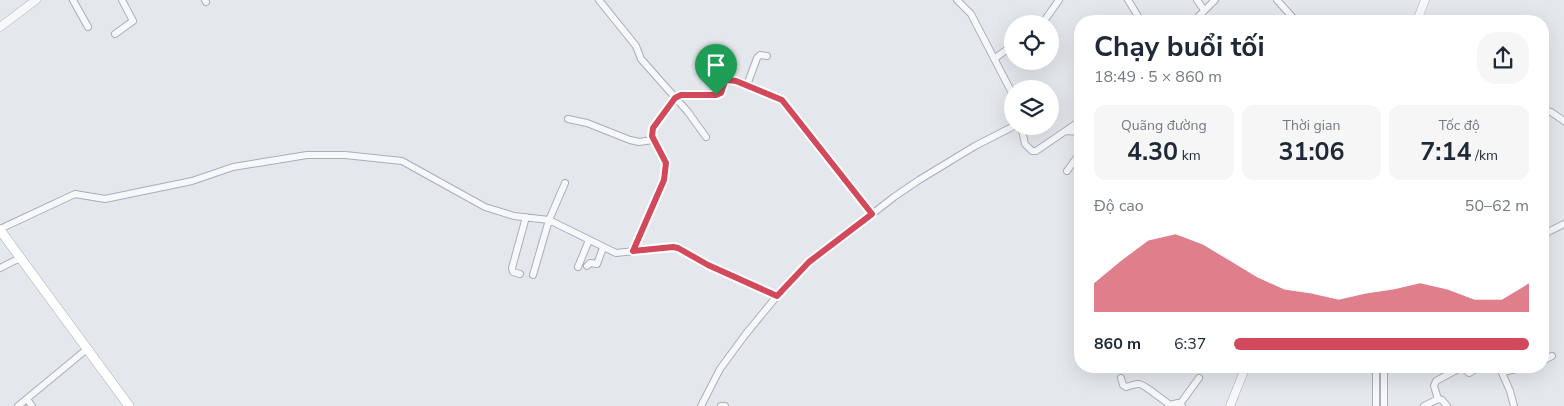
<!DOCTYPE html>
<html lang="vi">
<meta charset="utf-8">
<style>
body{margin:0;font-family:"Nunito Sans",sans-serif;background:#f6f6f7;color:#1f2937;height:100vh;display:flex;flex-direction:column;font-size:19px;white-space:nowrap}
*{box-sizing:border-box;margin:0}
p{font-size:16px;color:#747a83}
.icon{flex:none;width:28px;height:28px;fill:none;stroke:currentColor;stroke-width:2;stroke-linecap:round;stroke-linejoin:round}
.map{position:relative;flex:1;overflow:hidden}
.sheet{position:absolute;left:1074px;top:15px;width:475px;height:358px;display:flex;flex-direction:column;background:#fff;border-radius:20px;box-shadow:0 5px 20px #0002}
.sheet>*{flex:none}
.fabs{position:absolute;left:1004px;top:15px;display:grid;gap:10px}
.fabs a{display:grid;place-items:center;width:55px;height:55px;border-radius:50%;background:#fff;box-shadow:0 5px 20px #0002;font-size:25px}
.pin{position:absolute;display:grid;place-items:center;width:42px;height:42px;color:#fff;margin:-51px -21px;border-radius:50% 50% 50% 0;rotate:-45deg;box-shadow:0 0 5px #0007}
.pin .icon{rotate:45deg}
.round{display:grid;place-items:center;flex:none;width:52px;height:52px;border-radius:20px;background:#f6f6f7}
.summary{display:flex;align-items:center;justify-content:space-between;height:85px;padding:0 20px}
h1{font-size:28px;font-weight:700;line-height:38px}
.metrics{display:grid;grid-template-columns:repeat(3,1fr);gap:8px;height:85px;padding:5px 20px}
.metrics div{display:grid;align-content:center;border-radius:12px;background:#f6f6f7;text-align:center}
.metrics b{font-size:25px;font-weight:700}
.metrics small{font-size:14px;font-weight:400}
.metrics p{font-size:14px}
.chart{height:140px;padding:10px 20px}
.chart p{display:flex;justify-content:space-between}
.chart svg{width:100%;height:90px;margin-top:5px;fill:#d1495b;opacity:.7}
ul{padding:0 20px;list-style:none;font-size:16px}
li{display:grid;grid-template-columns:80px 60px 1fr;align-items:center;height:38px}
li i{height:12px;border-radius:6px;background:#d1495b}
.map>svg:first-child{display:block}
</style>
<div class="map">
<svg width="1564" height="406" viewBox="0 0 1564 406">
<rect width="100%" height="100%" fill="#e4e7ec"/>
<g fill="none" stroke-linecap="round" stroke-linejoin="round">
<defs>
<path id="minor" d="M73,0L88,27
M205,0L206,2
M599,0L636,46L641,59L688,112L706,137
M957,0L971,14L1012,93
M1128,0L1141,21
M1197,0L1204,10
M1277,0L1296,21
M1194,21L1215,0
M1042,24L1059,0
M115,34L133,21L122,0
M995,58L1012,46
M747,85L757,58L760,55L767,56
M1542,109L1551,112L1564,121
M568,119L587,123L630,140L639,142L653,140
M1021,126L1025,144L1032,151H1036L1080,121
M1066,131L1080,132
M1067,171L1080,153
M0,229L75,194L105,199L192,181L233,167L307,155H345L402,161L485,207L514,216L549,220L616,253L673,247L678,248L708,265L777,296
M1542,235L1564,224
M633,251L663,180L667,163L652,137L653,128L675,98L681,95H716L721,93L725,81H736L782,100L872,213
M587,266L590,263L597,264L603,248
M578,267L589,240
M0,268L20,258
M520,274L513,272L512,268L526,217
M533,275L549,220L565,183
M1542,361L1552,356
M1376,366V406
M1384,366V406
M1499,366L1510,391L1514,406
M1503,372L1530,366
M1121,378L1123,385L1126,387C1130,386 1134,384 1138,384C1143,383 1164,401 1170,405L1178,403L1182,406
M27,399L32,406
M1438,399L1442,400L1447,406
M1180,404L1199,378
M18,406L87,349
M701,406L720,369L745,335L777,296L809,263L894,197L919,180L975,146L1014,126
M721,406H725
M1424,406L1438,399L1434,386L1436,381L1462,367L1469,373L1482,366"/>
<path id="tertiary" d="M1417,21L1425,0
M0,27L36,0
M1230,406L1246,366"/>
<path id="secondary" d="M0,230L129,406"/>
</defs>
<use href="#minor" stroke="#a9aeb7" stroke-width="8"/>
<use href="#tertiary" stroke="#a9aeb7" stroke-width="9"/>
<use href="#secondary" stroke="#a9aeb7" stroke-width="10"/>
<use href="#minor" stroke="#f7f8fa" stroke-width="6"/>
<use href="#tertiary" stroke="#f7f8fa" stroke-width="8"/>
<use href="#secondary" stroke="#fff" stroke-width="9"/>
</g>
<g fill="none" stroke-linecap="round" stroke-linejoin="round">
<defs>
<path id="route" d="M728,80L736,81L782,100L872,214L809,262L777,296L708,265L678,248L673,247L633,251L664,180L666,163L652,136L653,128L675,98L681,95H716L721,93L725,81Z"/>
</defs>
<use href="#route" stroke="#fff" stroke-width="10"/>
<use href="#route" stroke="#d1495b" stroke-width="6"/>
</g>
</svg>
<div class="fabs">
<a><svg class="icon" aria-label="locate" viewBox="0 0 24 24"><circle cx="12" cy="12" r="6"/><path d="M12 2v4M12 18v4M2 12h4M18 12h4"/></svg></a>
<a><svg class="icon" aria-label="layers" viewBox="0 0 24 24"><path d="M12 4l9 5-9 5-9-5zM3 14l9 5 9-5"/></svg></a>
</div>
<div class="pin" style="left:716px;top:95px;background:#1e9e55"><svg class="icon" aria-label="arrive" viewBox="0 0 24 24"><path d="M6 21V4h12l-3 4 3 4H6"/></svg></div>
<section class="sheet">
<div class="summary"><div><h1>Chạy buổi tối</h1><p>18:49 · 5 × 860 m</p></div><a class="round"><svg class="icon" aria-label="share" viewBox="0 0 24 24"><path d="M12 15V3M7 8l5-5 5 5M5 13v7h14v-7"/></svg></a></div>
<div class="metrics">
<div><p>Quãng đường</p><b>4.30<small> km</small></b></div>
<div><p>Thời gian</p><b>31:06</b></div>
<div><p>Tốc độ</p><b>7:14<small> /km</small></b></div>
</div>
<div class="chart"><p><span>Độ cao</span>50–62 m</p>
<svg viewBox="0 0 160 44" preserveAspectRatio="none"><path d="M0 44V30L10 19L20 9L30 6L40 11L50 19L60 27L70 33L80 35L90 38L100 35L110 33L120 30L130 33L140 38L150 38L160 30V44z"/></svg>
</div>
<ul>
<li><b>860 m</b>6:37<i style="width:100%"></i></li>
</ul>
</section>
</div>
